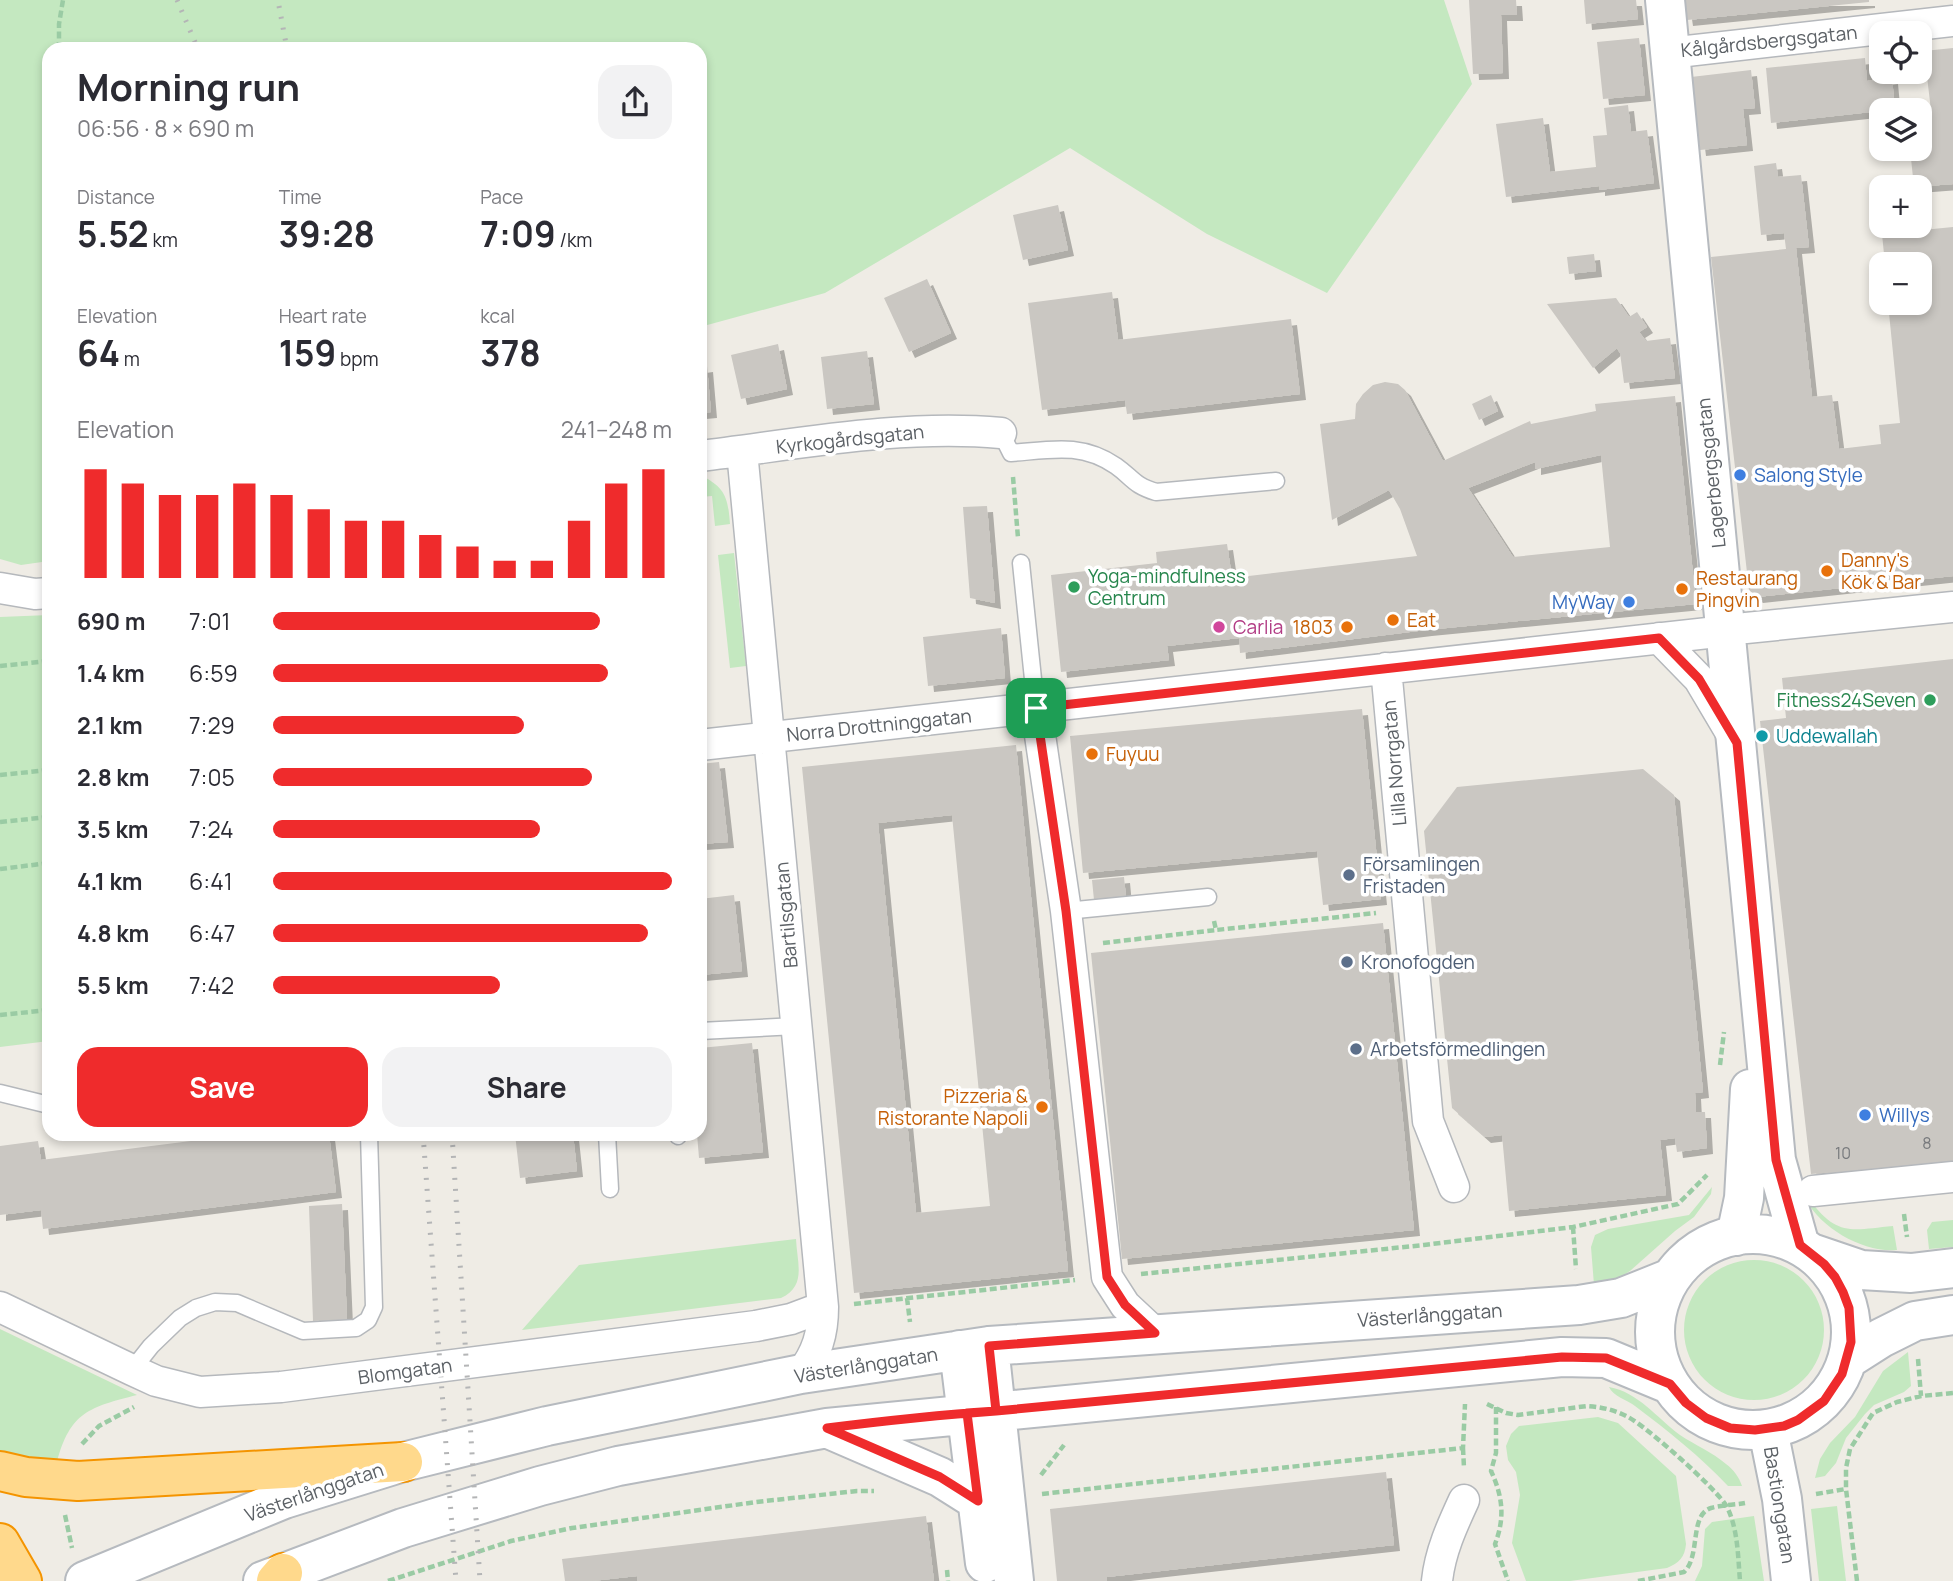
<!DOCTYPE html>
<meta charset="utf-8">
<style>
body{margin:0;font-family:Manrope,sans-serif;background:#f2f2f3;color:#2b2b33;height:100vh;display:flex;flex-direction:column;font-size:26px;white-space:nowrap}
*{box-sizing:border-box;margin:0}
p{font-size:23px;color:#7c7c81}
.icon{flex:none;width:38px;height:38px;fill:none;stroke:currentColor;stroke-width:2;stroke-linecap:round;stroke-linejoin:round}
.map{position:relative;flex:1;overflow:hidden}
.sheet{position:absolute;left:42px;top:42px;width:665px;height:1099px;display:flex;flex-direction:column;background:#fff;border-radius:21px;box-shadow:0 4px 10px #0003}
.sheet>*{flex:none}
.buttons{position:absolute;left:1869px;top:21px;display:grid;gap:14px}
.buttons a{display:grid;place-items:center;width:63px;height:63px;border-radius:14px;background:#fff;box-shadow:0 4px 10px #0003;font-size:35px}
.pin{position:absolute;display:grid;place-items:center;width:60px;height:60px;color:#fff;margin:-30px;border-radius:14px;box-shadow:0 4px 10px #0006}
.round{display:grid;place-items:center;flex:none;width:74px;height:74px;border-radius:21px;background:#f2f2f3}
.head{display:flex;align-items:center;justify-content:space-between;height:119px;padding:0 35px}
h1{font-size:38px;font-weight:700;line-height:52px}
.stats{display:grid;grid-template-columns:repeat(3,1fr);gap:10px;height:119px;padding:7px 35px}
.stats div{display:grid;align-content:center}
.stats b{font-size:35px;font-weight:700}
.stats small{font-size:19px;font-weight:400}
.stats p{font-size:19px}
.chart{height:196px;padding:14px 35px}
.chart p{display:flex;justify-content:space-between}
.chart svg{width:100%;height:126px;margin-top:7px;stroke:#ef2b2c;stroke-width:6}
.cta{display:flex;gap:14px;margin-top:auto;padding:14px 35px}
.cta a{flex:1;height:80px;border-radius:21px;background:#ef2b2c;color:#fff;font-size:28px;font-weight:700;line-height:80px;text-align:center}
.cta a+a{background:#f2f2f3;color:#2b2b33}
ul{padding:0 35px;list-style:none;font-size:23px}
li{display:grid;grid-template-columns:112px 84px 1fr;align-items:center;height:52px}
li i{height:18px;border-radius:9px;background:#ef2b2c}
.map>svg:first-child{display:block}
</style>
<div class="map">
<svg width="1953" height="1581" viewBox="0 0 1953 1581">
<defs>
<filter id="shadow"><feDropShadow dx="6" dy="6" stdDeviation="0" flood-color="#0004"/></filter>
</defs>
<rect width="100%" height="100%" fill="#efece5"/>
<path fill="#c4e8c0" d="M0,0H1444L1472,84L1327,293L1207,234L1070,148L825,293L700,327V49H49V561L21,565L0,559Z
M700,475C725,487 728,497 730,524L715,526L712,496L700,497Z
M734,553L746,666L730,668L718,555Z
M49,615V1041L0,1047V617Z
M1712,1187L1711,1194L1694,1217L1675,1231L1630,1271L1617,1279L1594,1285L1591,1247L1595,1235L1608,1229L1689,1215Z
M1809,1199C1837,1237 1851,1230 1893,1226L1897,1250C1864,1253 1822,1229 1806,1200Z
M1953,1220V1247L1929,1249L1927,1230L1932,1222Z
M796,1239C797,1263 807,1286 781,1298L522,1330L579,1265Z
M1684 1330a70 70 0 1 1 140 0a70 70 0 1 1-140 0Z
M0,1329L137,1395C90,1407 70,1412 57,1462L0,1454Z
M1908,1352L1911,1386L1904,1392L1874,1405L1865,1414L1846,1438L1836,1463L1825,1476L1815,1478L1820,1459L1830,1443L1855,1417L1883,1371Z
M1609,1387C1638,1392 1657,1418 1680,1435C1695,1445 1712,1452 1726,1464C1734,1470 1739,1477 1742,1486H1728C1701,1457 1667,1430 1635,1406C1627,1400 1613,1396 1609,1387Z
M1598,1417L1618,1423L1676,1476L1686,1544C1685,1557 1679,1563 1667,1568L1570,1581H1526L1512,1543L1520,1495L1516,1472L1508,1460L1506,1446L1511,1434L1519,1426Z
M1837,1506L1846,1581H1819L1811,1509Z
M1754,1516L1764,1581H1695L1702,1566L1705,1529L1712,1522Z"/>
<path fill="#cac7c2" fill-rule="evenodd" filter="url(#shadow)" d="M1469,0H1516L1517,15H1501L1503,73L1473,74Z
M1584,0H1636L1638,19L1586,24Z
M1684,0H1869V2L1687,20Z
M1639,38L1645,95L1603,99L1597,42Z
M1953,48V184L1914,187L1910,149H1920V120L1932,119L1924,51Z
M1865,58L1867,81L1892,78L1895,110H1881V122L1872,123L1871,112L1771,123L1766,68Z
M1751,70L1755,108L1743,109L1747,145L1700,150L1691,77Z
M1628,105L1631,132L1647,130L1654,183L1599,190V186L1506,197L1496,124L1543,118L1550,172L1596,167L1593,136L1607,135L1604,108Z
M1776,163L1778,177L1801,175L1809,247L1796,248L1812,397L1832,395L1839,449L1881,444L1879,425L1900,423L1888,303H1920V264H1885L1882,234L1953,227V576L1757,597L1749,590L1711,257L1786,249L1784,233L1761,235L1754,166Z
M1058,205L1068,250L1023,260L1013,215Z
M1594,254L1596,271L1569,274L1567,257Z
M927,279L951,333L909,352L884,298Z
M1112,292L1118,340L1291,319L1300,394L1127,414L1125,400L1042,410L1028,303Z
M1616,298L1629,317L1637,312L1647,327L1639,332L1646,341L1670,338L1675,378L1624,383L1620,353L1617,348L1593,368L1547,304Z
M778,344L787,389L741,399L731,355Z
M867,351L874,404L827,409L821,357Z
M707,366L711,412L700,413V367Z
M1385,382L1398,384L1405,390L1443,461L1530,421L1531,424L1596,411L1595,404L1675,396L1696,604L1426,630L1240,653L1239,638L1167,646L1169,660L1061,672L1051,575L1157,563L1156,552L1227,544L1232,578L1417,556L1400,509L1389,490L1332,520L1320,424L1355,419L1356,404L1363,394L1373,385ZM1601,455L1610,547L1513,557L1468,488L1535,462V469Z
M1491,395L1498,411L1479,420L1472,404Z
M987,506L995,603L970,598L963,507Z
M1001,628L1005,678L928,686L923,637Z
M1953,659V1162L1811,1174L1760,721L1786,718L1782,678Z
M1362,709L1381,899L1323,905L1317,851L1083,873L1070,736Z
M1016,745L1068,1271L854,1293L802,767ZM952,815L990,1206L916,1213L878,823Z
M719,762L728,842L700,844V764Z
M1643,769L1674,795L1703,1092L1695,1093L1696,1112H1705L1707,1148L1677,1152L1675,1138L1660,1140L1666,1195L1509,1211L1502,1135L1485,1137L1452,1108L1424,831L1457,787Z
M1124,877L1126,898L1094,900L1092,880Z
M734,895L742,971L700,975V899Z
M1383,923L1414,1230L1122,1259L1091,953Z
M752,1043L763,1152L699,1158L697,1134H700V1048Z
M246,1134H329L336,1192L43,1229L41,1210L0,1215V1146L38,1141L41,1160Z
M515,1134H573L577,1171L520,1178Z
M342,1204L347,1319L313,1321L309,1206Z
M1386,1472L1394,1545L1107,1577V1581H1057L1050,1509Z
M926,1516L934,1581H637V1576L592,1581H565L562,1559Z"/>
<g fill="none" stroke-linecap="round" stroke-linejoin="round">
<defs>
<path id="lane" d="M1001,433L1011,453C1050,450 1081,442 1116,466C1133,478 1133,485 1156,492L1276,481
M1021,563L1036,708
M1066,911L1208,897
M700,1031L796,1026
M0,1093L49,1105
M607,1134L610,1189
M677,1134L678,1136
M132,1370L151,1346L180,1318L196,1308L215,1302L237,1303L303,1331L356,1328L368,1320L374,1307L369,1134"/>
<path id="street" d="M1669,53L1953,21
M742,451L823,1307C823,1334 817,1353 801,1374
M700,456C799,444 901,424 1001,433
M0,588L35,594L49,593
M1746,628L1953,607
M1659,638L1699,679L1734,738
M1386,668L1428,1121L1454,1187
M1036,708L1066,911L1107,1277L1125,1305L1155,1333
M700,745L1726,631
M1813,1191L1953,1177
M0,1307L132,1370L156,1381L200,1392L281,1387L756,1326L791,1319L823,1307
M1437,1581C1440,1552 1452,1526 1464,1500"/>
<path id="secondary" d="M1665,0L1776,1160L1800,1246
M1655 1332a98 98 0 1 1 196 0a98 98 0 1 1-196 0Z
M1736,1236L1744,1198L1750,1089
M1811,1253L1861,1270L1911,1273L1953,1268
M989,1346L1014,1581
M959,1350L985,1563
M1848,1359L1881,1338L1915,1321L1953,1315
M829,1429L940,1477L978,1501
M1768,1430L1782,1499L1791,1581
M85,1581L284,1499L403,1462L547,1426L801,1374L989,1346L1579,1305L1621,1298L1671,1278
M263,1581L403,1528L540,1486L618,1466L827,1428L1562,1357L1606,1358L1669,1384"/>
<path id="highway" d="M0,1471L26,1477L78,1481L403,1462
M0,1543L22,1581
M276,1581L283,1573"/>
</defs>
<use href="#lane" stroke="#b5b8bc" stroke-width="19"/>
<use href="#street" stroke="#b5b8bc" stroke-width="33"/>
<use href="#secondary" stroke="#b6babf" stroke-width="42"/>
<use href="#highway" stroke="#f49400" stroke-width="42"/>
<path stroke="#9acba4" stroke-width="4.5" stroke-dasharray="7 3.5" stroke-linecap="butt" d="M59,49V24L63,0
M1013,477L1018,538
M0,666L49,661
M0,775L49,770
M0,822L49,817
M0,869L49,863
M1214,921L1216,930L1376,913
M1103,943L1216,930
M0,1015L49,1010
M1720,1065L1724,1032
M1904,1214L1907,1237
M1573,1227L1576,1269
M1141,1274L1424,1245L1573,1227L1678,1204L1707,1175
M907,1298L910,1322
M854,1304L1075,1280
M1918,1359L1921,1396
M1487,1404L1506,1413L1518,1415L1587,1406C1602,1407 1615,1410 1628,1417C1646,1426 1718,1490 1727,1507C1738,1529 1738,1557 1740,1581
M1496,1407V1453L1491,1471C1503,1497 1505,1518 1495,1544L1508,1581
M82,1444L99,1426L134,1407
M1463,1448L1464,1468
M1041,1475L1064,1445
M1042,1494L1463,1448L1465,1404
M1816,1494L1846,1489
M65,1515L72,1548
M947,1570L948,1581
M388,1581L511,1541L572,1528L756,1502L857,1491H874
M1638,1581L1684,1572C1701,1556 1689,1515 1711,1508C1721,1505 1734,1505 1745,1503
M1857,1581L1846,1489V1468L1850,1449L1873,1413L1897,1402L1921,1396L1953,1393"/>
<use href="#lane" stroke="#fff" stroke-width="16"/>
<use href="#street" stroke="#fff" stroke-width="30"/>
<use href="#secondary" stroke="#fff" stroke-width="38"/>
<use href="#highway" stroke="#ffd98c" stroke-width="38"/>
<path stroke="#b4b5b6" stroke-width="5" stroke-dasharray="2 9" stroke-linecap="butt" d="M177,0L198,49
M279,6L287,49
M423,1134L456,1581
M452,1134L480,1581"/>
</g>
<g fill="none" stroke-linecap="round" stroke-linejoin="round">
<defs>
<path id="route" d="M1036,708L1066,911L1107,1277L1125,1305L1155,1333L989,1346L996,1411C939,1415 883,1421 827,1428L940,1477L978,1501L967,1413L996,1411L1562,1357L1606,1358L1670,1384L1686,1403L1706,1418L1730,1428L1755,1430L1784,1426L1798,1420L1824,1401L1842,1374L1851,1342L1849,1308L1843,1292L1835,1277L1824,1264L1800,1245L1776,1160L1737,743L1699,679L1659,638L1036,708"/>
</defs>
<use href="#route" stroke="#fff" stroke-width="14"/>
<use href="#route" stroke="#ef2b2c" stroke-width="9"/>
</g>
<g fill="#3f7fe0" stroke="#fff" stroke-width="2.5">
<circle cx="1740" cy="475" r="7"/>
<circle cx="1629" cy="602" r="7"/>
<circle cx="1865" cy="1115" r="7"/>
</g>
<g fill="#e8710a" stroke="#fff" stroke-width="2.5">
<circle cx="1827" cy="571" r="7"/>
<circle cx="1682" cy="589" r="7"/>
<circle cx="1393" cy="620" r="7"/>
<circle cx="1347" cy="627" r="7"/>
<circle cx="1092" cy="754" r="7"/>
<circle cx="1042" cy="1107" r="7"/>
</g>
<g fill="#2e9e5b" stroke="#fff" stroke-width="2.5">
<circle cx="1074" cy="587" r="7"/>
<circle cx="1930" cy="700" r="7"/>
</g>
<circle fill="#d1479c" stroke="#fff" stroke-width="2.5" cx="1219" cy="627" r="7"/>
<circle fill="#0f9aa8" stroke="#fff" stroke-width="2.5" cx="1762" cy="736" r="7"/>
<g fill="#5c6f8a" stroke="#fff" stroke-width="2.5">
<circle cx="1349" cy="875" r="7"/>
<circle cx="1347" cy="962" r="7"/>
<circle cx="1356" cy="1049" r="7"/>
</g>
<g text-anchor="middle" stroke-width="7" stroke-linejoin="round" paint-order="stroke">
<g font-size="16" fill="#787a7d">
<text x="1927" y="1149">8</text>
<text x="1843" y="1159">10</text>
</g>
<g font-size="19" fill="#5c6166" stroke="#fff">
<text transform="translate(1769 41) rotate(-6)" y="7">Kålgårdsbergsgatan</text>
<text transform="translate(850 439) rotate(-6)" y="7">Kyrkogårdsgatan</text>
<text transform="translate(1711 473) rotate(-96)" y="7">Lagerbergsgatan</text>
<text transform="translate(879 725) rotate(-6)" y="7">Norra Drottninggatan</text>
<text transform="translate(1394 763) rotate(-95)" y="7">Lilla Norrgatan</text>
<text transform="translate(786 915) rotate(-95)" y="7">Bartilsgatan</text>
<text transform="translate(1430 1315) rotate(-4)" y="7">Västerlånggatan</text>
<text transform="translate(866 1365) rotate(-9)" y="7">Västerlånggatan</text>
<text transform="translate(405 1371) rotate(-8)" y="7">Blomgatan</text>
<text transform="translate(314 1492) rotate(-19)" y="7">Västerlånggatan</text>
<text transform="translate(1780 1505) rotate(81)" y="7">Bastiongatan</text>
</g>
<g font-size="19" fill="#366cbe" stroke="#fff" text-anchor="start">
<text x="1754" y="482">Salong Style</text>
<text x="1615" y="609" text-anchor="end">MyWay</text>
<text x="1879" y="1122">Willys</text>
</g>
<g font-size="19" fill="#c56008" stroke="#fff" text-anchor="start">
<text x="1841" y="567">Danny's<tspan x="1841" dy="22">Kök &amp; Bar</tspan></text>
<text x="1696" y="585">Restaurang<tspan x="1696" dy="22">Pingvin</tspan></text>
<text x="1407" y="627">Eat</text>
<text x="1333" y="634" text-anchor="end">1803</text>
<text x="1106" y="761">Fuyuu</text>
<text x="1028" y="1103" text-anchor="end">Pizzeria &amp;<tspan x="1028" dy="22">Ristorante Napoli</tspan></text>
</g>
<g font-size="19" fill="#27864d" stroke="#fff" text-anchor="start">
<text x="1088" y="583">Yoga-mindfulness<tspan x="1088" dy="22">Centrum</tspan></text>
<text x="1916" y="707" text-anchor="end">Fitness24Seven</text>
</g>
<g font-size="19" fill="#b23c85" stroke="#fff" text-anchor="start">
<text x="1233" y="634">Carlia</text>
</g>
<g font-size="19" fill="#0d838f" stroke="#fff" text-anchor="start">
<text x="1776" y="743">Uddewallah</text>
</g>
<g font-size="19" fill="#4e5e75" stroke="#fff" text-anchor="start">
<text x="1363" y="871">Församlingen<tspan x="1363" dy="22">Fristaden</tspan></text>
<text x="1361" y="969">Kronofogden</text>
<text x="1370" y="1056">Arbetsförmedlingen</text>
</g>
</g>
</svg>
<div class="buttons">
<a><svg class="icon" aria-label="locate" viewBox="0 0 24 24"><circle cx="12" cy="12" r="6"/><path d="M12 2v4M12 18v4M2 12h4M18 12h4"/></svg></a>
<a><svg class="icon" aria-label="layers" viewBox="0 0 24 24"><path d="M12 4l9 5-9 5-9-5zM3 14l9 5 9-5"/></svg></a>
<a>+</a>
<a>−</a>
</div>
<div class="pin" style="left:1036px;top:708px;background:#1e9e55"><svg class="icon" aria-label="arrive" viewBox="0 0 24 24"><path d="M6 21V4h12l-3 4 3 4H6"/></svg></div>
<section class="sheet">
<div class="head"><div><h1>Morning run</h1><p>06:56 · 8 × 690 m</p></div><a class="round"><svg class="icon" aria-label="share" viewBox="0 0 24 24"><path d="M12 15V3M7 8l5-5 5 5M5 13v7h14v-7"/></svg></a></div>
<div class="stats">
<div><p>Distance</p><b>5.52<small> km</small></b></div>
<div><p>Time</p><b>39:28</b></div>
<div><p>Pace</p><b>7:09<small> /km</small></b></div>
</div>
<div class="stats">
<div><p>Elevation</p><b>64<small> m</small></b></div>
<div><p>Heart rate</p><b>159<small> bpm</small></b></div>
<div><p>kcal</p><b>378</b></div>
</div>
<div class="chart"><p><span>Elevation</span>241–248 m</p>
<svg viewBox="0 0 160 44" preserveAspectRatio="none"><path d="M5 44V6M15 44V11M25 44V15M35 44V15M45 44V11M55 44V15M65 44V20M75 44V24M85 44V24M95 44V29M105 44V33M115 44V38M125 44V38M135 44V24M145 44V11M155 44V6"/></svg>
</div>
<ul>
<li><b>690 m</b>7:01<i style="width:82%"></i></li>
<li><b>1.4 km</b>6:59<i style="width:84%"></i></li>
<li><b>2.1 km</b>7:29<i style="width:63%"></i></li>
<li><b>2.8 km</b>7:05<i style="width:80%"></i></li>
<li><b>3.5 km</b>7:24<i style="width:67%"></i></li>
<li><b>4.1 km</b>6:41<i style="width:100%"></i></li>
<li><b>4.8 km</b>6:47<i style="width:94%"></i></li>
<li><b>5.5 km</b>7:42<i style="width:57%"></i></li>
</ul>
<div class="cta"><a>Save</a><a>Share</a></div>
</section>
</div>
